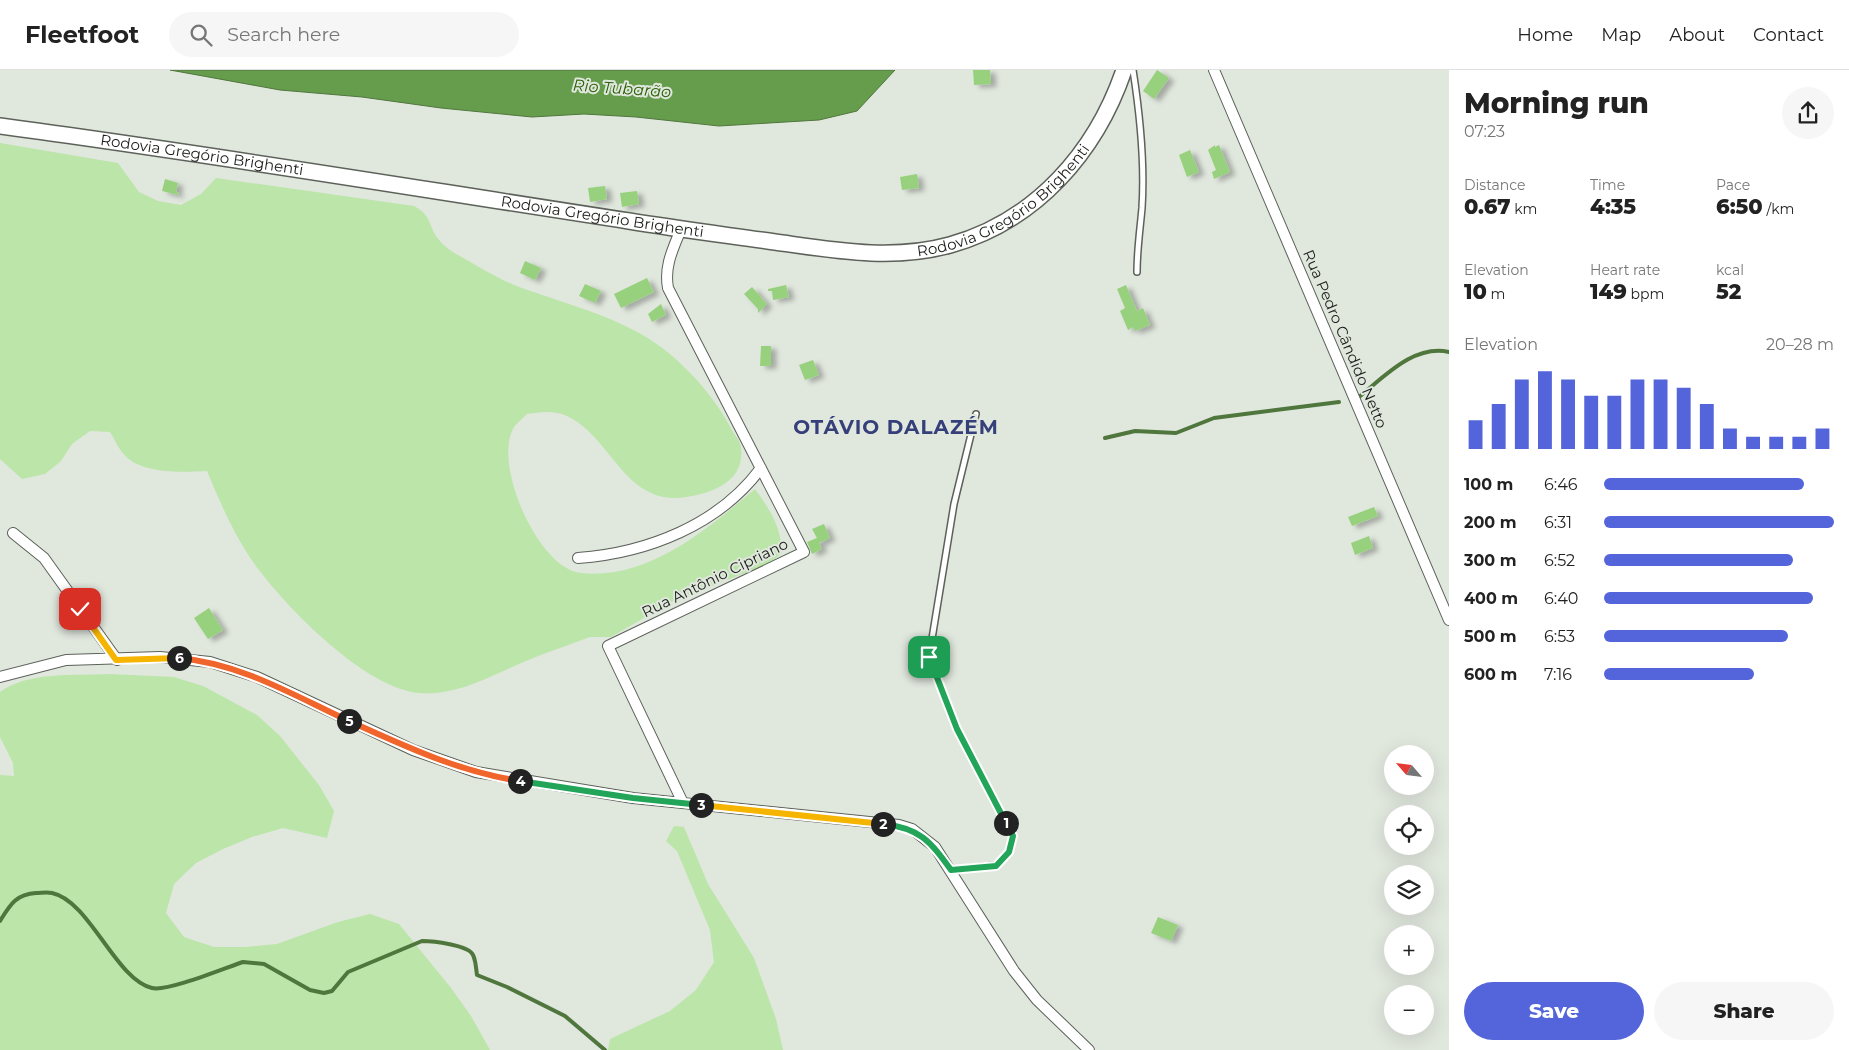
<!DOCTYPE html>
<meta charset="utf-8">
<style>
body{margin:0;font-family:Montserrat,sans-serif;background:#f6f6f6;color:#222;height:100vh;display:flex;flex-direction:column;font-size:19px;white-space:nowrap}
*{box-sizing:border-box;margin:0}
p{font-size:16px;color:#767676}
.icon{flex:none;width:28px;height:28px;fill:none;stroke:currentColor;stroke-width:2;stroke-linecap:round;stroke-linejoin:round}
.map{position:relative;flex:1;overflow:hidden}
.details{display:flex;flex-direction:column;background:#fff;width:400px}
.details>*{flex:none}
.needle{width:32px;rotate:298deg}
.fabs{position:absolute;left:1384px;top:675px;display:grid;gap:10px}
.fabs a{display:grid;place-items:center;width:50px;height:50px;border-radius:50%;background:#fff;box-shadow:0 5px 20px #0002;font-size:25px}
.pin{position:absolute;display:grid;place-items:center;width:42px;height:42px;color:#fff;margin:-21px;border-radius:10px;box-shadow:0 2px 8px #0006}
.km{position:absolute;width:25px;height:25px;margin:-12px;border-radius:50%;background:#222;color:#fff;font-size:14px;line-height:25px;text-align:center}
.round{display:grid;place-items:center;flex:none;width:52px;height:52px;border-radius:26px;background:#f6f6f6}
.head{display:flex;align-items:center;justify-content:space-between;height:85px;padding:0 15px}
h1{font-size:28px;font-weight:800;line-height:38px}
.metrics{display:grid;grid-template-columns:repeat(3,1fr);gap:8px;height:85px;padding:5px 15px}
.metrics div{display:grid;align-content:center}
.metrics b{font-size:21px;font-weight:800}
.metrics small{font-size:14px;font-weight:400}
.metrics p{font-size:14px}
.chart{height:140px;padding:10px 15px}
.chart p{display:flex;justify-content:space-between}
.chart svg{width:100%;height:90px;margin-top:5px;stroke:#5465db;stroke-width:6}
.button{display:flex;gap:10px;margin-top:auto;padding:10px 15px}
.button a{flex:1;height:58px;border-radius:30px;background:#5465db;color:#fff;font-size:20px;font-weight:800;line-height:58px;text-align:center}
.button a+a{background:#f6f6f6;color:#222}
ul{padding:0 15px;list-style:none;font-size:16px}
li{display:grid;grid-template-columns:80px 60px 1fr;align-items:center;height:38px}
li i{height:12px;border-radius:6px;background:#5465db}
header{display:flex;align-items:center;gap:30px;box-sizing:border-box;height:70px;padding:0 25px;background:#fff;border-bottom:1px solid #e0e0e0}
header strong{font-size:24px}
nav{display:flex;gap:28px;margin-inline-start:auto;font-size:18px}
.search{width:350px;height:45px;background:#f6f6f6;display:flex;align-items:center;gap:12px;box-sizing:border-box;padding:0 18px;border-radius:28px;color:#767676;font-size:19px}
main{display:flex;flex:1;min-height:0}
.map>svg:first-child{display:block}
</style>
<header>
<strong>Fleetfoot</strong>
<div class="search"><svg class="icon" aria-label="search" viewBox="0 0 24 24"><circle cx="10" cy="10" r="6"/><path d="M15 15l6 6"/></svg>Search here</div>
<nav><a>Home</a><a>Map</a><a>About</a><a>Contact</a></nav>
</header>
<main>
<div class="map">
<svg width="1449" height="980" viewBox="0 0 1449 980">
<defs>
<filter id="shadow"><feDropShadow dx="5.5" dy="3" stdDeviation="2.5" flood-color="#0004"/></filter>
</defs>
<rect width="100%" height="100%" fill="#e0e7dd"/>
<path fill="#bbe5a9" d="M0,73L118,93L139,122L158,131L181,135L201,124L216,108L414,136C433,146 428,158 440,171C444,176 452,182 458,185C476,195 495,207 514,215C556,231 602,242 641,264C679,286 713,323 733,362C736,366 741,373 741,378C745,411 713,423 686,427C625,437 612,367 567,346C554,340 540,342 527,344C522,349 514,355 512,361C495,399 539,499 581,503C649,510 707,459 755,419C770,440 781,456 782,483L768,494L673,531L611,567H590C569,575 547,582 526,591C492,605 458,626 419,623C363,618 279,531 249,486C232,460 219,430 207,401C181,402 139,405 122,382C117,376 114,368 110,362L90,361L72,374L61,391L45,404L22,409L0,389Z
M109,604L174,607L203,616L257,645L280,666L319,715L334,741L327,768L283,758L252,767L223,779L196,793L174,814L166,843L184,867L214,877H245L277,874L338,852L370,844L399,854L451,918L471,946L490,980H0V705L14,706L13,693L0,667V622C29,601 75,606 109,604Z
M674,756L684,757L708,814L754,888L776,949L783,980H608L610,969L670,941L696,920L714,892L710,860L677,781L666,771Z"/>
<path fill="#669d4c" stroke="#4f773d" d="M170,0H895L857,41L819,50L719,56L636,47L584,44L532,47L441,38L362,27L280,20Z"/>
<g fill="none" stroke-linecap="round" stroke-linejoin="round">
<path stroke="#4f773d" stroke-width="4" d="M1359,327C1384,307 1414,274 1449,282
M1105,368L1135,361L1176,363L1214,348L1339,332
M0,851C10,835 16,824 36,823C41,823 47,822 52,823C90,831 115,909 152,918C167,922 225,898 243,892L264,894L310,920L324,923L332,921L348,902L422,871C432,871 469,875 473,885C476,891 476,899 477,905L507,917L565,946L605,980"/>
</g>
<path fill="#97d17d" filter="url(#shadow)" d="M973,0H990L991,14L974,15Z
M1157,0L1169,8L1154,29L1143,21Z
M1215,75V77L1219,75L1230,102L1214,109L1212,102L1216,100L1208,80Z
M1190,80L1199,102L1187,107L1179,85Z
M917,104L919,118L902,120L900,107Z
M165,109L178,113L176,122L179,123L178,125L162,121Z
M605,116L607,129L590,132L588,118Z
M637,121L639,134L622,137L620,123Z
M525,191L541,198L535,210L520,203Z
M647,208L654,222L621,238L614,224Z
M585,214L601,221L595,233L579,226Z
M786,215L789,227L773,230L772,221H768V219Z
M1126,215L1137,241L1143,238L1150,255L1135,261L1133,257L1128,260L1120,241L1125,238L1117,219Z
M752,217L767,234L758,243V239L744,224Z
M661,234L666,245L652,252L648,244Z
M761,276H771V296H760Z
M813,290L819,305L805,310L799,295Z
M1374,437L1378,446L1352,456L1348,447Z
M824,454L830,468L819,473L822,479L812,484L807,472L817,468L812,459Z
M1369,466L1373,478L1355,485L1351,473Z
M209,538L223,560L208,569L194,548Z
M1158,847L1178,855L1171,871L1151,863Z"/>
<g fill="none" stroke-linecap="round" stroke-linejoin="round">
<defs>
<path id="lane" d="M1133,0C1140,45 1145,92 1142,138C1140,160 1137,180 1137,202
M951,800L996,795L1009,782L1013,766L957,659L929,587L954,434L976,344"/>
<path id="street" d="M1214,0L1449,550
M681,159C673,179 664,196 668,218L804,482L608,576L683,733
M13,463L44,488L117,590
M578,488C647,483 719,455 761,398
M0,607L66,590L160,587L210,592L257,607L413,680L476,702L633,728L899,755L912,759L935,777L1014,901L1037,930L1089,980"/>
<g id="primary">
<path id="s1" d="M0,56C210,84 420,119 629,151C678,159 726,165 775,172C833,180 892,191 950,175C1036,151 1096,82 1124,0"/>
</g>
</defs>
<use href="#lane" stroke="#5c625a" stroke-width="8"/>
<use href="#street" stroke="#5c625a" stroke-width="12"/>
<use href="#primary" stroke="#5c625a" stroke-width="18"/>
<use href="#lane" stroke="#fff" stroke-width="5"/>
<use href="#street" stroke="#fff" stroke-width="10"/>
<use href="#primary" stroke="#fff" stroke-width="15"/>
</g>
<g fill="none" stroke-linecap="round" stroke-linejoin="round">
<defs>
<path id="split-1" d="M929,587L957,659L1006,753"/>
<path id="split-2" d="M883,754C920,758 930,771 951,800L996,796L1009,782L1013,766L1006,753"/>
<path id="split-3" d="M701,735L883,754"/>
<path id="split-4" d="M520,711L633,728L701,735"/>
<path id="split-5" d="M349,651C405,676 459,702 520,711"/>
<path id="split-6" d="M179,588C242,594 293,625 349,651"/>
<path id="split-7" d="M80,539L116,590L179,588"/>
</defs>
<use href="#split-1" stroke="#fff" stroke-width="10"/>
<use href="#split-2" stroke="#fff" stroke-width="10"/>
<use href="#split-3" stroke="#fff" stroke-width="10"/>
<use href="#split-4" stroke="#fff" stroke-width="10"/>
<use href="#split-5" stroke="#fff" stroke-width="10"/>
<use href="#split-6" stroke="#fff" stroke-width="10"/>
<use href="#split-7" stroke="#fff" stroke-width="10"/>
<use href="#split-1" stroke="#22a559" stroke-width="6"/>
<use href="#split-2" stroke="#22a559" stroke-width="6"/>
<use href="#split-3" stroke="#f5b400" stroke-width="6"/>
<use href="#split-4" stroke="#22a559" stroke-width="6"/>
<use href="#split-5" stroke="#f0652b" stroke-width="6"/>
<use href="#split-6" stroke="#f0652b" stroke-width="6"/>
<use href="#split-7" stroke="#f5b400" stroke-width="6"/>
</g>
<g text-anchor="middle" stroke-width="4" stroke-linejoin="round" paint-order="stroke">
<g font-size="15" fill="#1a1d19" stroke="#e0e7dd">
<text dy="5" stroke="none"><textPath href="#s1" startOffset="204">Rodovia Gregório Brighenti</textPath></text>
<text dy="5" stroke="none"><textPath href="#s1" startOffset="1029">Rodovia Gregório Brighenti</textPath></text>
<text dy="5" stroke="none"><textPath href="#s1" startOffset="609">Rodovia Gregório Brighenti</textPath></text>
<text transform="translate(1345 269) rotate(67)" y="5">Rua Pedro Cândido Netto</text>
<text transform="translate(715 508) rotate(-26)" y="5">Rua Antônio Cipriano</text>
</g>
<g font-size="16" font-style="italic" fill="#2d6109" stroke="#e0e7dd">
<text transform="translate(622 18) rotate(4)" y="6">Rio Tubarão</text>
</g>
<g font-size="20" font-weight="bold" letter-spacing="1" fill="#353f7a" stroke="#e0e7dd">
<text x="896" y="364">OTÁVIO DALAZÉM</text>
</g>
</g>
</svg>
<div class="fabs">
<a><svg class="needle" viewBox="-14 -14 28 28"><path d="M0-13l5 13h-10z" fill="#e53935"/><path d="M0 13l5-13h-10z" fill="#767676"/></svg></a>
<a><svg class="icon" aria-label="locate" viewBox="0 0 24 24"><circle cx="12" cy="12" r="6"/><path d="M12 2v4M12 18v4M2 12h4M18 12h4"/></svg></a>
<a><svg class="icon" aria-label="layers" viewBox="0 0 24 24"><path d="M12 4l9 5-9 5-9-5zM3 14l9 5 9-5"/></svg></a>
<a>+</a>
<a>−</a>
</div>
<div class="pin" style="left:929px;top:587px;background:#1e9e55"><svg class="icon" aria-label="arrive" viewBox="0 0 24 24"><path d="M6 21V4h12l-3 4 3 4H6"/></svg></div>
<div class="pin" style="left:80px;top:539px;background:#d93025"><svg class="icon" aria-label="check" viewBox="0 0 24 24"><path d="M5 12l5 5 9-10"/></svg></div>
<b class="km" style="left:1006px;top:753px">1</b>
<b class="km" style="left:883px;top:754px">2</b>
<b class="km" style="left:701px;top:735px">3</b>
<b class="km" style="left:520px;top:711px">4</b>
<b class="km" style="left:349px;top:651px">5</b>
<b class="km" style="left:179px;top:588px">6</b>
</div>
<section class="details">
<div class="head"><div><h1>Morning run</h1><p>07:23</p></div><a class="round"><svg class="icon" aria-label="share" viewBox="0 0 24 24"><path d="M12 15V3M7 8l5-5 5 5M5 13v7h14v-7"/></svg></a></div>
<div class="metrics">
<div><p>Distance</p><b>0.67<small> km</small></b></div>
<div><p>Time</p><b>4:35</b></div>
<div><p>Pace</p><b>6:50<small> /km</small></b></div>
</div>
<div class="metrics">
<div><p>Elevation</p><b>10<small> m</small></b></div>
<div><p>Heart rate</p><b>149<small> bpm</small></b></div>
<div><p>kcal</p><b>52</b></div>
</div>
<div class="chart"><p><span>Elevation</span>20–28 m</p>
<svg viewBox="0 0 160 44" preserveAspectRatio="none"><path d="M5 44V30M15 44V22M25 44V10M35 44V6M45 44V10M55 44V18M65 44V18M75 44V10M85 44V10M95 44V14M105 44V22M115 44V34M125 44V38M135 44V38M145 44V38M155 44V34"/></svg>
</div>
<ul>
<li><b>100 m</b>6:46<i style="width:87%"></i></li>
<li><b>200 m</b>6:31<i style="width:100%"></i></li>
<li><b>300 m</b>6:52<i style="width:82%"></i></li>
<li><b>400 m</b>6:40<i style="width:91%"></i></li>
<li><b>500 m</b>6:53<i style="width:80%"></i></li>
<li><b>600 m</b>7:16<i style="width:65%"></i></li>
</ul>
<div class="button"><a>Save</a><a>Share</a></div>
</section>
</main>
